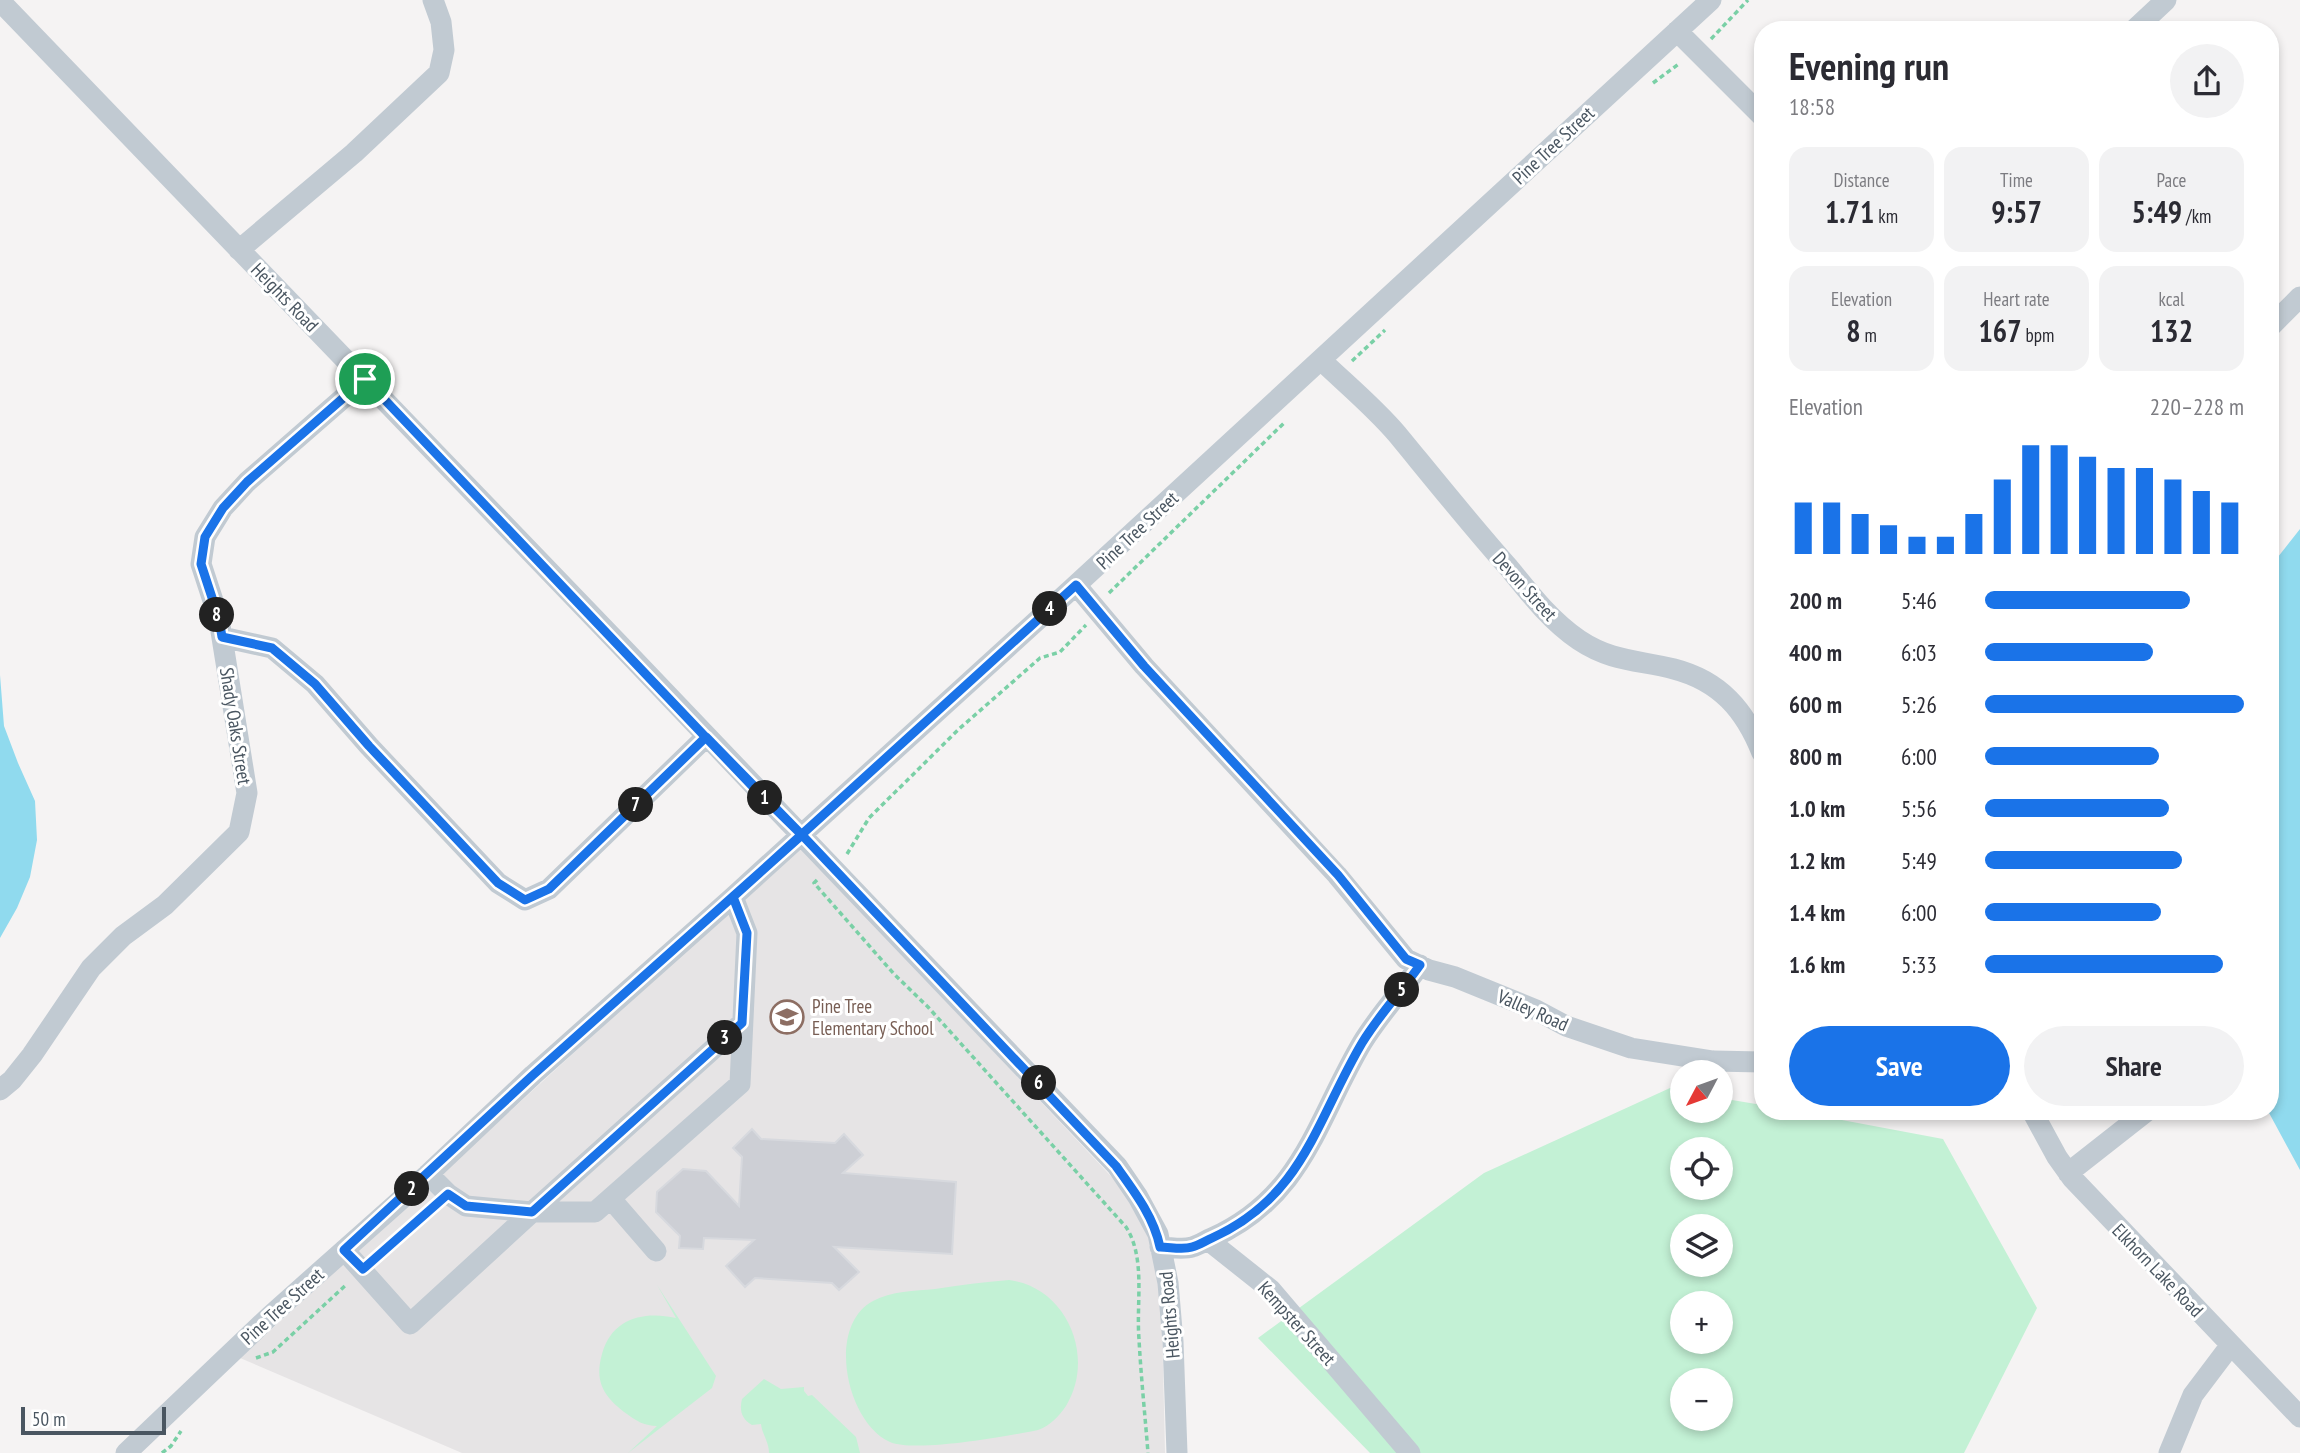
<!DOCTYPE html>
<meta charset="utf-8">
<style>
body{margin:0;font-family:"PT Sans Narrow",sans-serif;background:#f2f2f3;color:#2b2b33;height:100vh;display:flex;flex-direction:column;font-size:26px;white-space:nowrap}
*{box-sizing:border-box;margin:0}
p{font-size:23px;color:#7c7c81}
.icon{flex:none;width:38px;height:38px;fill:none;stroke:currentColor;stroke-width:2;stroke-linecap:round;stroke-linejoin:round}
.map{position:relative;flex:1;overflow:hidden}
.panel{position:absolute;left:1754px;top:21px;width:525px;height:1099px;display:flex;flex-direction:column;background:#fff;border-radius:28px;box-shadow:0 4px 10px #0003}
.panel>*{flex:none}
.needle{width:46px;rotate:229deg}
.controls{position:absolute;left:1670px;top:1060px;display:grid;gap:14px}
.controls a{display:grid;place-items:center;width:63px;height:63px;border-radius:50%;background:#fff;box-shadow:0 4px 10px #0003;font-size:35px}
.scale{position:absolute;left:21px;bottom:18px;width:145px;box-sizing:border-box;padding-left:7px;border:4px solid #4a5661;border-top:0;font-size:19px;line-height:24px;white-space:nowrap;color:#4a5661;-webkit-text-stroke:5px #fff;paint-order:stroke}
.pin{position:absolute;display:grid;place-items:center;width:60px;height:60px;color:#fff;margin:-30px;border:4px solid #fff;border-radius:50%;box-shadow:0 2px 7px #0007}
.km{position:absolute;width:35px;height:35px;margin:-18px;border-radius:50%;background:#222;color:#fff;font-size:19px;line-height:35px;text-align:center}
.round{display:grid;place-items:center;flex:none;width:74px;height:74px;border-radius:37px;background:#f2f2f3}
.head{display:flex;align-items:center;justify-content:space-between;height:119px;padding:0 35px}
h1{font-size:38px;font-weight:700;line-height:52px}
.figures{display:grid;grid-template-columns:repeat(3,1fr);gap:10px;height:119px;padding:7px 35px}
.figures div{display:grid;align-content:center;border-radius:18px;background:#f2f2f3;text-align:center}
.figures b{font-size:30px;font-weight:700}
.figures small{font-size:19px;font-weight:400}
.figures p{font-size:19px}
.chart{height:196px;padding:14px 35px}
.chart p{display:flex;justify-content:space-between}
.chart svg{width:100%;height:126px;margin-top:7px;stroke:#1a73e8;stroke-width:6}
.button{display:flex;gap:14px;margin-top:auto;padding:14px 35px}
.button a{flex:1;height:80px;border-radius:42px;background:#1a73e8;color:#fff;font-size:28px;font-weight:700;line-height:80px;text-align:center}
.button a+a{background:#f2f2f3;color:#2b2b33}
ul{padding:0 35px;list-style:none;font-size:23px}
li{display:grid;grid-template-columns:112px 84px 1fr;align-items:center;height:52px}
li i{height:18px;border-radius:9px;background:#1a73e8}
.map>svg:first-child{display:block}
</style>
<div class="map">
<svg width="2300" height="1453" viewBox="0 0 2300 1453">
<rect width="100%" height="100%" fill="#f5f3f3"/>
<path fill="#e6e4e5" d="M800,846L1123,1189L1149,1231L1161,1281L1165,1453H462L240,1358Z"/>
<path fill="#c3f1d5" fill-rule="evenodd" d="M1670,1088L1682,1090V1111H1720V1098L1762,1105V1111H1794L1943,1139L2037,1308L1964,1453H1370L1258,1338L1484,1173ZM1682,1150H1720V1188H1682ZM1682,1227H1720V1265H1682ZM1682,1304H1720V1342H1682ZM1682,1381H1720V1419H1682Z
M1009,1280C1067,1287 1096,1357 1066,1406C1059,1416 1050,1426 1038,1430C1008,1436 916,1453 890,1442C846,1422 826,1326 873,1301C891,1291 915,1291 935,1289C960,1285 984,1282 1009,1280Z
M657,1285L716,1376L712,1388L628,1453L657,1426C645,1426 636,1421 627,1414C604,1397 594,1382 602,1354C612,1318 644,1311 676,1318Z
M764,1379L781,1389L804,1387V1391L808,1396L812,1395L856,1437L860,1453H769C769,1442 762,1434 761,1424L752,1425C742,1419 739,1411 742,1399Z"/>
<path fill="#90daee" d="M2300,529V1170L2268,1111H2270V582L2274,562Z
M0,675L4,726L18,763L35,801L37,840L30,877L17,908L0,938Z"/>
<path fill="#cdcfd5" stroke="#d7d9de" stroke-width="2" d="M752,1129L761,1139L835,1143L844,1134L863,1155L843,1173L956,1182L952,1254L834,1247L859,1272L839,1290L832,1283L755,1278L745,1287L726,1266L754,1240L704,1238L703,1249L679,1248L680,1236L656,1212L657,1192L683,1169L706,1171L739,1206L742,1157L733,1148Z"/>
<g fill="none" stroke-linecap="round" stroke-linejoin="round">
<path stroke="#7ad0a6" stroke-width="3.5" stroke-dasharray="5 3.5" stroke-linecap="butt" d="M1711,39L1748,0
M1653,83L1680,63
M1352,361L1385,330
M1109,593L1284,423
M847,854L869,818L959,729L1040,658L1060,652L1086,625
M817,880L814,883L894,974L928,1007L1126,1227C1146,1258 1136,1303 1139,1339C1141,1377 1145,1415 1148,1453
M376,1258L433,1207
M256,1358L273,1352L347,1284
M162,1453L171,1446L181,1431"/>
<path stroke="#c1cad2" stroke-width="21" d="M0,1L618,643L1117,1166L1138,1197L1158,1234L1168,1283L1173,1342L1177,1453
M2134,30L2166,0
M1677,31L1762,116
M239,250L354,153L439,73L444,50L441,22L433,0
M2270,327L2300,297
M1321,360C1346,384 1374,407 1397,434C1434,479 1470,524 1509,568C1530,594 1551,621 1579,640C1612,662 1639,660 1674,669C1720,681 1745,710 1762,753
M1076,585L1144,666L1337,875L1406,959L1429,970L1455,977L1536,1010L1566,1026L1631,1048L1713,1061L1762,1062
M222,637L272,648L315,684L369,746L498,883L525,900L549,889L706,737
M0,1090L12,1080L32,1055L91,968L123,936L165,905L239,832L247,793L219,619L201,564L205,537L223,508L247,482L365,379
M2032,1111L2057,1157L2072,1178L2300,1417
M2068,1173L2147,1111
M428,1174L448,1194L466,1206L532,1212L742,1023
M611,1199L656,1251
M1208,1240L1271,1290L1410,1453
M1160,1247C1170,1247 1183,1250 1192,1247C1199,1245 1205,1241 1212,1238C1303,1197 1316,1121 1362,1043C1379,1015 1401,992 1420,965
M344,1250L410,1324L532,1212H595L740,1084L747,933L733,897
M126,1453L270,1316L405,1196L533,1075L733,897L1076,585L1711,0
M2169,1453L2193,1395L2230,1346"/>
</g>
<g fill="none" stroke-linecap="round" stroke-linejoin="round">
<defs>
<path id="route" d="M365,379L754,788L802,835L533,1075L344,1250L363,1269L448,1194L466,1206L532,1212L742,1023L747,933L733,897L1076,585L1144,666L1338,875L1406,959L1420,965C1401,992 1379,1015 1362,1043C1316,1121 1303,1197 1212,1238C1205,1241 1199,1245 1192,1247C1183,1250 1170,1247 1160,1247C1154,1217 1134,1191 1116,1166L802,835L706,737L549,889L525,900L498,883L369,746L315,684L272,648L222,637L219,619L201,564L205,537L223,508L247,482L365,379"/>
</defs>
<use href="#route" stroke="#fff" stroke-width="14"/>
<use href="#route" stroke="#1a73e8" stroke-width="9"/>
</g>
<defs>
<symbol id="school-ring" viewBox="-11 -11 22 22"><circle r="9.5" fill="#fff" stroke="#8d6e63" stroke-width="1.5"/><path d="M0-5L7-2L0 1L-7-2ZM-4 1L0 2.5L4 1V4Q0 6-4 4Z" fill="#8d6e63"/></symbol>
</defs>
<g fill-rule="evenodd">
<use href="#school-ring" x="768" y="998" width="38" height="38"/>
</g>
<g text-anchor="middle" stroke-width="6" stroke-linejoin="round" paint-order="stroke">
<g font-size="19" fill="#4a5661" stroke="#fff">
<text transform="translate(1553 145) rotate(-43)" y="7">Pine Tree Street</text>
<text transform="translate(285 297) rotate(46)" y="7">Heights Road</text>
<text transform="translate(1137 530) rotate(-43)" y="7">Pine Tree Street</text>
<text transform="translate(1525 586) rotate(48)" y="7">Devon Street</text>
<text transform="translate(236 726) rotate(81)" y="7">Shady Oaks Street</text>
<text transform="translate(1533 1010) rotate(24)" y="7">Valley Road</text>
<text transform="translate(2158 1270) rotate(46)" y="7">Elkhorn Lake Road</text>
<text transform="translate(282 1306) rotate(-42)" y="7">Pine Tree Street</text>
<text transform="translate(1169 1315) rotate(-95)" y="7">Heights Road</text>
<text transform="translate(1297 1323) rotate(48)" y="7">Kempster Street</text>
</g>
<g font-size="19" fill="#785e54" stroke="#fff" text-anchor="start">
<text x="812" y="1013">Pine Tree<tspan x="812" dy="22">Elementary School</tspan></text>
</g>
</g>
</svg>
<div class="controls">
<a><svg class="needle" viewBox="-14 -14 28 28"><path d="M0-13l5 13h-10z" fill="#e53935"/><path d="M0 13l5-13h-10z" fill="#7c7c81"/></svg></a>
<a><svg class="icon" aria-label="locate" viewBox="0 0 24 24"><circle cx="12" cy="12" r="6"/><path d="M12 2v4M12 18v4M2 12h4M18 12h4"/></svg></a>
<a><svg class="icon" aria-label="layers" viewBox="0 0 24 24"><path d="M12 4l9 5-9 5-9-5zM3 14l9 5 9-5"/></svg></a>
<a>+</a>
<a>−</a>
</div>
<div class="scale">50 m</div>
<div class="pin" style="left:365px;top:379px;background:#1e9e55"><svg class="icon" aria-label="arrive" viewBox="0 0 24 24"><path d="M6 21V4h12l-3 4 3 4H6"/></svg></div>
<b class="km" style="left:765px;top:798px">1</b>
<b class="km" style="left:412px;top:1189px">2</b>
<b class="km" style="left:725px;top:1038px">3</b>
<b class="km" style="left:1050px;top:609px">4</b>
<b class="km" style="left:1402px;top:990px">5</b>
<b class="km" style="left:1039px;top:1083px">6</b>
<b class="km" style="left:636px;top:805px">7</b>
<b class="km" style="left:217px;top:615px">8</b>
<section class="panel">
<div class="head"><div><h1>Evening run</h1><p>18:58</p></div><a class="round"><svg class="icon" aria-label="share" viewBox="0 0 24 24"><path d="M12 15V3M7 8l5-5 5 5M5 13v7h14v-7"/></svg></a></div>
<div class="figures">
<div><p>Distance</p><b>1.71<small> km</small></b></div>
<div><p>Time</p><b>9:57</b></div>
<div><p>Pace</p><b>5:49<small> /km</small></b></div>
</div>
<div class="figures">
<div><p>Elevation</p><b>8<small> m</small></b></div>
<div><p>Heart rate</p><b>167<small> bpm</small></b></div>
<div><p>kcal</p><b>132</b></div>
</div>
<div class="chart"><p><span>Elevation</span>220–228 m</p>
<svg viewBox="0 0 160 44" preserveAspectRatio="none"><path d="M5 44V26M15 44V26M25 44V30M35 44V34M45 44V38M55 44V38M65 44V30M75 44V18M85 44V6M95 44V6M105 44V10M115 44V14M125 44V14M135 44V18M145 44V22M155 44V26"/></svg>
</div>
<ul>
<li><b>200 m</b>5:46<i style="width:79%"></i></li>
<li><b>400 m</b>6:03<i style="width:65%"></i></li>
<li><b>600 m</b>5:26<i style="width:100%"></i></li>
<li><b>800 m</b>6:00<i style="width:67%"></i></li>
<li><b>1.0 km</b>5:56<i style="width:71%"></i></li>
<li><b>1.2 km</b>5:49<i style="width:76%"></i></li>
<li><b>1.4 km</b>6:00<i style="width:68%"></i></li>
<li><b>1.6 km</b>5:33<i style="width:92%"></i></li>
</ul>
<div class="button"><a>Save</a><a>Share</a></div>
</section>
</div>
